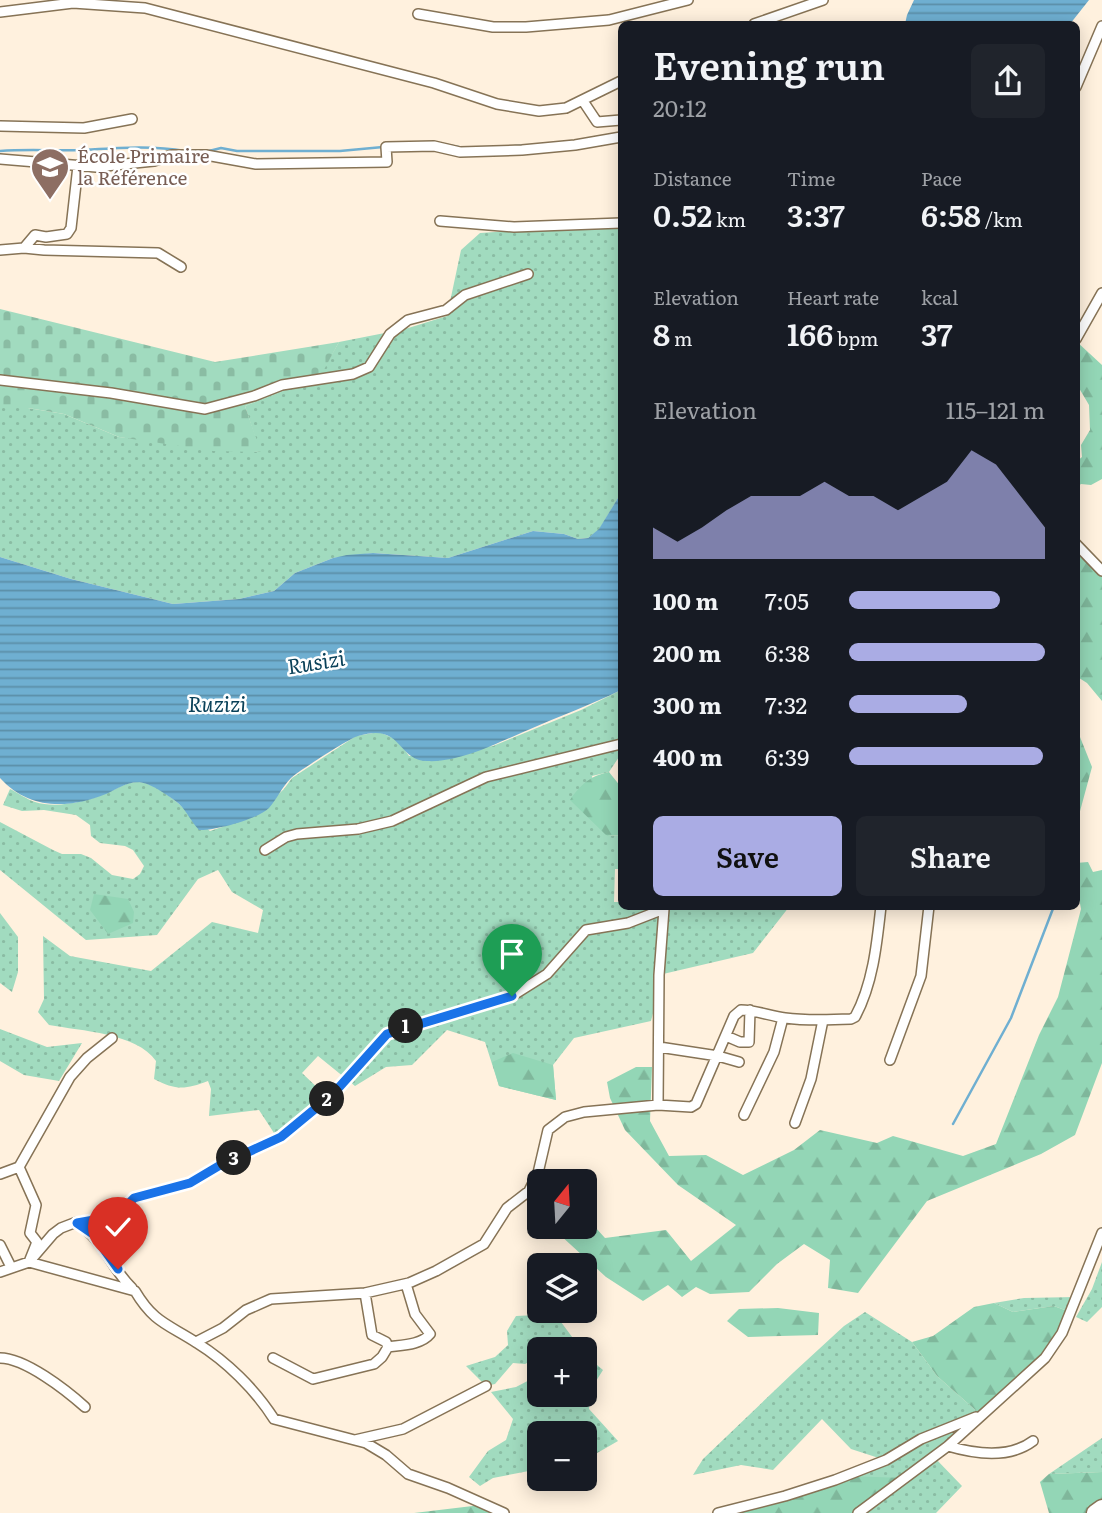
<!DOCTYPE html>
<meta charset="utf-8">
<style>
body{margin:0;font-family:Literata,serif;background:#20242c;color:#f1f3f6;height:100vh;display:flex;flex-direction:column;font-size:26px;white-space:nowrap}
*{box-sizing:border-box;margin:0}
p{font-size:23px;color:#9ea1a6}
.icon{flex:none;width:38px;height:38px;fill:none;stroke:currentColor;stroke-width:2;stroke-linecap:round;stroke-linejoin:round}
.map{position:relative;flex:1;overflow:hidden}
.side{position:absolute;left:618px;top:21px;width:462px;height:889px;display:flex;flex-direction:column;background:#171b24;border-radius:10px;box-shadow:0 4px 18px #0003}
.side>*{flex:none}
.needle{width:46px;rotate:18deg}
.controls{position:absolute;left:527px;top:1169px;display:grid;gap:14px}
.controls a{display:grid;place-items:center;width:70px;height:70px;border-radius:10px;background:#171b24;box-shadow:0 4px 18px #0003;font-size:35px}
.pin{position:absolute;display:grid;place-items:center;width:60px;height:60px;color:#fff;margin:-72px -30px;border-radius:50% 50% 50% 0;rotate:-45deg;box-shadow:0 0 7px #0007}
.pin .icon{rotate:45deg}
.km{position:absolute;width:35px;height:35px;margin:-18px;border-radius:50%;background:#222;color:#fff;font-size:19px;line-height:35px;text-align:center}
.round{display:grid;place-items:center;flex:none;width:74px;height:74px;border-radius:10px;background:#20242c}
.headline{display:flex;align-items:center;justify-content:space-between;height:119px;padding:0 35px}
h1{font-size:38px;font-weight:600;line-height:52px}
.stats{display:grid;grid-template-columns:repeat(3,1fr);gap:10px;height:119px;padding:7px 35px}
.stats div{display:grid;align-content:center}
.stats b{font-size:30px;font-weight:600}
.stats small{font-size:19px;font-weight:400}
.stats p{font-size:19px}
.chart{height:196px;padding:14px 35px}
.chart p{display:flex;justify-content:space-between}
.chart svg{width:100%;height:126px;margin-top:7px;fill:#aaace4;opacity:.7}
.cta{display:flex;gap:14px;margin-top:auto;padding:14px 35px}
.cta a{flex:1;height:80px;border-radius:10px;background:#aaace4;color:#111;font-size:28px;font-weight:600;line-height:80px;text-align:center}
.cta a+a{background:#20242c;color:#f1f3f6}
ul{padding:0 35px;list-style:none;font-size:23px}
li{display:grid;grid-template-columns:112px 84px 1fr;align-items:center;height:52px}
li i{height:18px;border-radius:9px;background:#aaace4}
.map>svg:first-child{display:block}
</style>
<div class="map">
<svg width="1102" height="1513" viewBox="0 0 1102 1513">
<defs>
<pattern id="grass-dots" width="8" height="8" patternUnits="userSpaceOnUse" patternTransform="scale(1.75)"><rect width="8" height="8" fill="#a1dbbf"/><path d="M2 2h.1M6 6h.1" fill="none" stroke="#8abca3" stroke-width="1.8" stroke-linecap="round"/></pattern>
<pattern id="forest-firs" width="22" height="20" patternUnits="userSpaceOnUse" patternTransform="scale(1.75)"><rect width="22" height="20" fill="#93d6b6"/><path d="M5 1l3.5 6h-7zM16 11l3.5 6h-7z" fill="#7fb79b"/></pattern>
<pattern id="cemetery-stones" width="16" height="16" patternUnits="userSpaceOnUse" patternTransform="scale(1.75)"><rect width="16" height="16" fill="#a1dbbf"/><path d="M2 7V4a2 2 0 0 1 4 0v3zM10 15v-3a2 2 0 0 1 4 0v3z" fill="#8abca3"/></pattern>
<pattern id="water-rules" width="6" height="5" patternUnits="userSpaceOnUse" patternTransform="scale(1.75)"><rect width="6" height="5" fill="#6fafd1"/><path d="M0 2.5h6" fill="none" stroke="#5b8ea8"/></pattern>
</defs>
<rect width="100%" height="100%" fill="#fff1de"/>
<path fill="url(#grass-dots)" d="M621,224V493L599,530L588,538L578,539L564,534L533,531L448,558L373,553L333,558L295,573L274,591L239,599L173,604L71,579L0,557V408H28L64,414L119,437L260,452L245,406L319,377L339,342L405,329L447,316L461,250L480,233Z
M621,690V754L609,772L592,776L607,836L621,835V869H615L614,902H621V906L789,907L753,953L663,974L651,1021L574,1038L553,1065L556,1100L499,1086L485,1042L447,1030L412,1065L386,1067L355,1086L318,1056L302,1073L324,1094L288,1126L274,1133L259,1110L209,1116L211,1089L208,1081C185,1090 175,1090 154,1079L156,1061C137,1033 81,1031 49,1025L38,1012L44,999L43,936L70,956L151,971L212,922L258,933L263,910L232,892L218,870L198,879L157,935L86,940L0,870V822L53,850L62,854H81L91,858L112,875L133,879L140,874L144,866L133,850L125,846L100,843L91,836L90,825L76,815L44,810L22,811L3,805L10,789C18,793 26,799 35,802C57,809 88,801 109,792C121,787 131,779 145,783C168,790 191,816 210,831L255,816L284,789L292,778L356,736L379,732L398,740L409,756L493,746L581,710Z
M0,913L18,937V972L12,992L0,983Z
M0,1029L47,1047L82,1043L59,1081L24,1075L0,1061Z
M1102,1262V1307L1087,1322L1076,1317L1092,1289Z
M1076,1297L1070,1312L1054,1306L1013,1312L994,1303L1024,1298Z
M865,1312L912,1342L937,1376L981,1415L934,1457L962,1486L936,1513H858L845,1476L885,1460L851,1449L822,1419L773,1470L741,1465L693,1475L703,1459L794,1372L844,1326Z
M537,1315L561,1322L581,1349H539V1357L525,1364L513,1363L495,1384L486,1386L466,1366L495,1357L508,1345L507,1331L516,1316Z
M585,1355L603,1370L591,1389L589,1409L618,1441L585,1460L584,1433H539V1469L493,1478L480,1486L469,1477L488,1451L506,1440L513,1419L491,1392L516,1387L539,1375V1395H584Z
M1102,1438V1472L1049,1474Z"/>
<path fill="url(#forest-firs)" d="M1076,341L1102,365V479L1091,485L1081,484L1076,488V462L1082,457L1081,445L1090,430L1089,405L1076,383Z
M1085,546L1102,563V701L1087,683L1076,676V550Z
M1076,737H1080L1092,767L1076,826Z
M609,772L621,787V835L607,836L570,800C581,784 590,776 609,772Z
M1088,862L1093,872L1102,870V1063L1075,1135L1041,1154L927,1201L858,1293L828,1288L830,1260L804,1244L777,1264L749,1292L710,1294L696,1287L682,1297L668,1285L643,1301L606,1277L559,1234L568,1227H584L585,1216L605,1238L666,1230L691,1261L736,1225L678,1185L625,1130L610,1098L607,1082L636,1067H652L650,1121L669,1156L706,1155L743,1175L794,1150L820,1130L877,1143L893,1136L963,1156L996,1144L1039,1035L1058,997L1081,909L1076,881V863Z
M94,894L128,899L134,912L133,923L108,934L90,910Z
M513,1053L553,1065L556,1100L499,1086L492,1062Z
M994,1303L1013,1312L1054,1306L1070,1312L1055,1344L981,1415L937,1376L912,1342L933,1336L974,1307Z
M778,1308L819,1313L818,1335L748,1337L727,1321L739,1309Z
M1102,1472V1508L1095,1513H1049L1040,1482L1049,1474Z
M845,1476L906,1478L858,1513H718Z
M481,1505L497,1513H414Z"/>
<path fill="url(#cemetery-stones)" d="M0,309L215,362L339,342L320,377L245,406L261,452L213,451L119,437L64,414L28,408H0Z"/>
<path fill="url(#water-rules)" d="M914,0H1089L1070,24H905L907,15Z
M621,493V690C591,705 559,716 528,730C499,742 460,763 427,761C396,760 403,722 358,736C350,738 297,772 291,778C282,787 277,799 269,808C258,819 214,831 199,830C191,822 187,811 179,804C171,797 157,788 147,784C132,778 119,788 106,794C68,809 29,810 0,778V557L71,579L173,604L239,599L274,591L295,573L333,558L347,555L373,553L448,558L533,531L564,534L578,539L588,538L599,529Z"/>
<g fill="none" stroke-linecap="round" stroke-linejoin="round">
<path stroke="#6fafd1" stroke-width="2.5" d="M438,143L463,148
M515,146L536,145
M0,151C27,149 54,151 82,150C116,148 152,145 185,151
M209,151L221,148L237,151H340L383,147
M953,1124L1011,1018L1054,906"/>
<defs>
<path id="street" d="M0,12L73,3L145,8L434,83L497,104L539,111L566,108L621,81
M418,14L493,27H526L609,20L688,0
M754,24L823,0
M1076,87L1102,26
M583,101L597,122L621,120
M0,126L84,128L132,119
M0,159L96,167L154,161L172,155H206L256,164L387,162L386,147L434,146L460,152L522,150L575,145L621,137
M440,221L514,227L621,223
M24,248L35,235L46,237L67,234L71,228L78,166
M0,250L24,248L44,250L158,253L181,267
M1076,339L1102,293
M0,380L111,393L205,409L254,396L282,385L353,374L369,367L390,334L408,320L446,310L465,295L528,274
M1076,544L1102,571
M265,850L286,837L297,834L358,829L392,821L486,777L621,744
M726,1036L740,1042H749L750,1010
M659,1047L718,1056L739,1062
M890,1060L921,976L929,906
M658,1105L691,1107L696,1104L734,1016L741,1010C756,1010 770,1016 785,1018C807,1021 829,1020 851,1019L855,1017C873,984 877,943 881,906
M744,1115L774,1052L783,1018
M795,1123L811,1079L823,1020
M19,1167L70,1077L87,1058L112,1038
M0,1174L19,1167L36,1205L30,1233L37,1242L29,1262L135,1291C154,1323 168,1324 197,1343C226,1361 255,1389 274,1419L366,1443L386,1455L408,1474L448,1488L504,1513
M77,1223C107,1243 109,1266 132,1288
M0,1245L11,1267
M0,1272L29,1262L53,1234L61,1228L74,1223L117,1216L134,1198L190,1183L222,1164L281,1137L333,1094L387,1034L512,996L547,974L586,930L628,923L664,909V906
M196,1342L223,1328L246,1310L271,1299L365,1293L409,1283L436,1271L484,1244L507,1208L529,1191L538,1173L548,1130L565,1117L584,1112L658,1105L659,975L664,909
M388,1347C402,1345 421,1345 430,1334L415,1314L406,1284
M0,1358C25,1358 66,1390 85,1407
M273,1358L313,1379L374,1364L382,1357L388,1347L386,1342L372,1335L365,1293
M355,1440L403,1429L486,1386
M948,1446C975,1454 1009,1459 1033,1441
M718,1513L785,1496L835,1480L886,1460L921,1439L976,1417
M858,1513L948,1446L1045,1358L1062,1333L1102,1233"/>
<path id="highway" d="M1095,1513L1102,1508"/>
</defs>
<use href="#street" stroke="#867356" stroke-width="12"/>
<use href="#highway" stroke="#867356" stroke-width="19"/>
<use href="#street" stroke="#fff" stroke-width="9"/>
<use href="#highway" stroke="#fff" stroke-width="16"/>
</g>
<g fill="none" stroke-linecap="round" stroke-linejoin="round">
<defs>
<path id="route" d="M118,1269L93,1234L77,1223L117,1216L134,1198L190,1183L222,1164L281,1137L333,1094L387,1034L512,996"/>
</defs>
<use href="#route" stroke="#fff" stroke-width="14"/>
<use href="#route" stroke="#1a73e8" stroke-width="9"/>
</g>
<defs>
<symbol id="school-pin" viewBox="-11 -11 22 30"><path d="M0 17L-7.5 6A9.5 9.5 0 1 1 7.5 6Z" fill="#8d6e63" stroke="#fff"/><path d="M0-5L7-2L0 1L-7-2ZM-4 1L0 2.5L4 1V4Q0 6-4 4Z" fill="#fff"/></symbol>
</defs>
<g fill-rule="evenodd">
<use href="#school-pin" x="28" y="145" width="44" height="60"/>
</g>
<g text-anchor="middle" stroke-width="5" stroke-linejoin="round" paint-order="stroke">
<g font-size="19" fill="#785e54" stroke="#fff" text-anchor="start">
<text x="77" y="163">École Primaire<tspan x="77" dy="22">la Référence</tspan></text>
</g>
<g font-size="21" font-style="italic" fill="#0a4159" stroke="#fff">
<text transform="translate(316 663) rotate(-9)" y="7">Rusizi</text>
<text x="217" y="712">Ruzizi</text>
</g>
</g>
</svg>
<div class="controls">
<a><svg class="needle" viewBox="-14 -14 28 28"><path d="M0-13l5 13h-10z" fill="#e53935"/><path d="M0 13l5-13h-10z" fill="#9ea1a6"/></svg></a>
<a><svg class="icon" aria-label="layers" viewBox="0 0 24 24"><path d="M12 4l9 5-9 5-9-5zM3 14l9 5 9-5"/></svg></a>
<a>+</a>
<a>−</a>
</div>
<div class="pin" style="left:512px;top:996px;background:#1e9e55"><svg class="icon" aria-label="arrive" viewBox="0 0 24 24"><path d="M6 21V4h12l-3 4 3 4H6"/></svg></div>
<div class="pin" style="left:118px;top:1269px;background:#d93025"><svg class="icon" aria-label="check" viewBox="0 0 24 24"><path d="M5 12l5 5 9-10"/></svg></div>
<b class="km" style="left:406px;top:1026px">1</b>
<b class="km" style="left:327px;top:1099px">2</b>
<b class="km" style="left:234px;top:1158px">3</b>
<section class="side">
<div class="headline"><div><h1>Evening run</h1><p>20:12</p></div><a class="round"><svg class="icon" aria-label="share" viewBox="0 0 24 24"><path d="M12 15V3M7 8l5-5 5 5M5 13v7h14v-7"/></svg></a></div>
<div class="stats">
<div><p>Distance</p><b>0.52<small> km</small></b></div>
<div><p>Time</p><b>3:37</b></div>
<div><p>Pace</p><b>6:58<small> /km</small></b></div>
</div>
<div class="stats">
<div><p>Elevation</p><b>8<small> m</small></b></div>
<div><p>Heart rate</p><b>166<small> bpm</small></b></div>
<div><p>kcal</p><b>37</b></div>
</div>
<div class="chart"><p><span>Elevation</span>115–121 m</p>
<svg viewBox="0 0 160 44" preserveAspectRatio="none"><path d="M0 44V33L10 38L20 33L30 27L40 22L50 22L60 22L70 17L80 22L90 22L100 27L110 22L120 17L130 6L140 11L150 22L160 33V44z"/></svg>
</div>
<ul>
<li><b>100 m</b>7:05<i style="width:77%"></i></li>
<li><b>200 m</b>6:38<i style="width:100%"></i></li>
<li><b>300 m</b>7:32<i style="width:60%"></i></li>
<li><b>400 m</b>6:39<i style="width:99%"></i></li>
</ul>
<div class="cta"><a>Save</a><a>Share</a></div>
</section>
</div>
